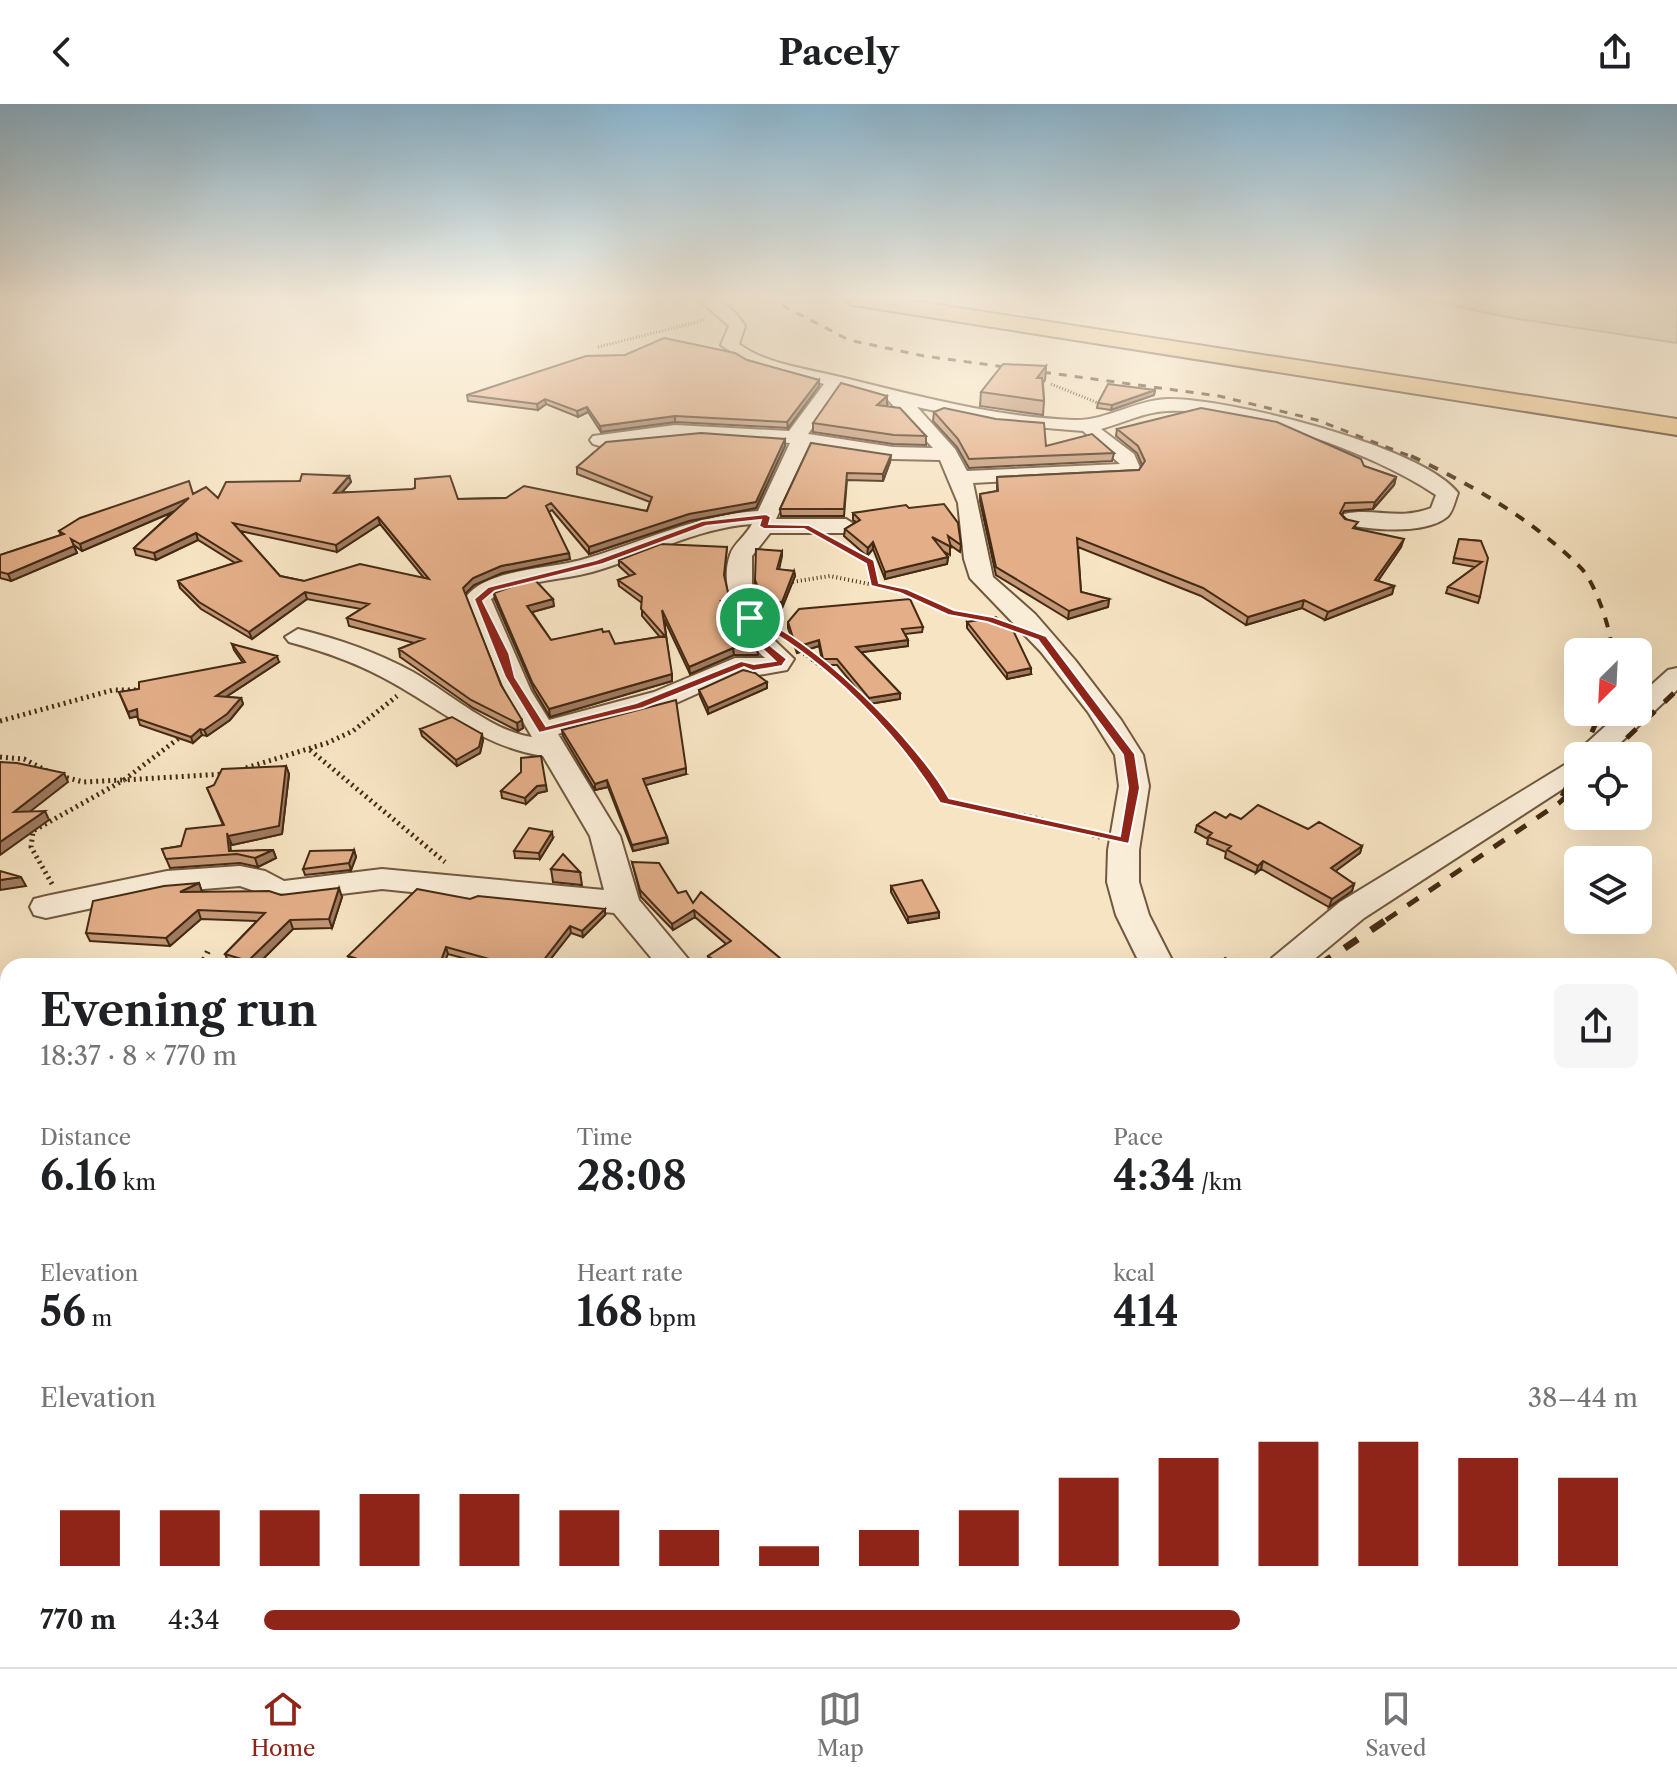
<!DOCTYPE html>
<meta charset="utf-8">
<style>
body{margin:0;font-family:"Libre Caslon Text",serif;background:#f6f6f6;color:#202124;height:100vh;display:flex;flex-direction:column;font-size:30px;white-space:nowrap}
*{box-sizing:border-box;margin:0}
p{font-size:26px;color:#757577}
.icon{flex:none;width:44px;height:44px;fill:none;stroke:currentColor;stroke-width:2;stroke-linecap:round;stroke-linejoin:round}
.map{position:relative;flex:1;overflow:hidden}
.panel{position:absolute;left:0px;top:854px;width:1678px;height:710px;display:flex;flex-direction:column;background:#fff;border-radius:24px 24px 0 0;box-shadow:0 8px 32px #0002}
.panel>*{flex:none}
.needle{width:52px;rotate:204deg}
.fabs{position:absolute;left:1564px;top:534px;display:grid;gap:16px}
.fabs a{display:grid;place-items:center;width:88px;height:88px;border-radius:12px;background:#fff;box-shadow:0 8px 32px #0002;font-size:40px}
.pin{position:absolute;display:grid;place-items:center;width:68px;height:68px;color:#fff;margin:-34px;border:4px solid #fff;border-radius:50%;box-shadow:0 2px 8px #0007}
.round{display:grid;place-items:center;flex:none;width:84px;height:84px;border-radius:12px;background:#f6f6f6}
.head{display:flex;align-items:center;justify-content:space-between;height:136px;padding:0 40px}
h1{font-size:44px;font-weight:800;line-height:60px}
.metrics{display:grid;grid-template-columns:repeat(3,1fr);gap:12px;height:136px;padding:8px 40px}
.metrics div{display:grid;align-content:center}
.metrics b{font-size:40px;font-weight:800}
.metrics small{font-size:22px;font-weight:400}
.metrics p{font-size:22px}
.chart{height:224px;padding:16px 40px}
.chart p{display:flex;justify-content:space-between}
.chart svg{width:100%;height:144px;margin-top:8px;stroke:#8f2418;stroke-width:6}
ul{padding:0 40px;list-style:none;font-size:26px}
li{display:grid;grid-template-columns:128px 96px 1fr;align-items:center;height:60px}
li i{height:20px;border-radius:10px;background:#8f2418}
header{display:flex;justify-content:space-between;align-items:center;height:104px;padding:0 40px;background:#fff;font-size:36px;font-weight:800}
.menu{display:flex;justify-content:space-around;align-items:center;height:112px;border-top:2px solid #e0e0e0;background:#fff;font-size:22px;color:#757577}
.menu a{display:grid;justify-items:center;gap:4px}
.menu .on{color:#8f2418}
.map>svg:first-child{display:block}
</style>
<header><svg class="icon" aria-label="back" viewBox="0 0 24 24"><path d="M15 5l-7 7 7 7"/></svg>Pacely<svg class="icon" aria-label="share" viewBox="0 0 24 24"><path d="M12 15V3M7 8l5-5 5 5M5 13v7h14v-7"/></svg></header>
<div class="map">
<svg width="1677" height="1563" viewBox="0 0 1677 1563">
<rect width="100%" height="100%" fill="#f7e4c3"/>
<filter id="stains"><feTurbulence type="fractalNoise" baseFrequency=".0025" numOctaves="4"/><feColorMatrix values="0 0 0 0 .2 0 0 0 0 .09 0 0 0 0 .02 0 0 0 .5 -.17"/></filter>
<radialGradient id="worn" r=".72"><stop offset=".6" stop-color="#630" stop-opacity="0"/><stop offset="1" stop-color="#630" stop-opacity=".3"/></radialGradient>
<path fill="#c3c28f" stroke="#847651" stroke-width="2" d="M1415,194H1677V239L1512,214Z"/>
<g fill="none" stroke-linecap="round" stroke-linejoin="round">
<defs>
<path id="minor" d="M697,194C720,193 733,203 745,222L739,240C766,260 804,264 836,272C915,291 992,313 1074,316C1106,317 1135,296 1168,295C1227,294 1423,342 1458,389C1455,396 1453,408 1447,413C1425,431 1370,426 1344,420L1341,415L1344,410C1373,403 1399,417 1431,404L1436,391C1371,347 1245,303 1167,307C1144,308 1123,319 1101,325L1134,350L1141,366L1138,370L973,379L993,473L1035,510L1075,556L1121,616L1143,651L1149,682L1139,746V778L1149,811L1175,862H1141L1116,811L1107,778L1108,746L1119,682L1115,651L1088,608L1041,548L970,474L964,455L958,399L940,356L893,355L809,342L776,415H846L857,422L846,429H770L752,452V482L773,535L794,555L787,566L753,572L743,569L674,600L558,630L620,732L639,796L694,862H658L614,809L382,785L284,797L240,782L167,788L46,814L34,811L30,803L34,795L46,792L167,767L240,762L265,767L284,777L382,765L604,786L590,732L543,652C484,643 443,607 393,579C360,560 326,548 289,538L285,533L298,525C339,535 376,548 413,568C448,588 493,628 532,633L505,587L466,493C486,465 550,465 581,456C641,439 695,411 758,407L790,339L701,332L600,342L593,340L590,336L593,332L675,321L789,327L824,280L748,259L721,241L729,222ZM840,284L888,296L933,344L893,343L808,330ZM917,303L996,320L1083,327L1120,360L967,367L955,345ZM752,420C746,432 733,440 730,451C718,483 741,534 765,554H735L654,588L549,616L531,587L491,495C521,476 559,477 592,468C646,453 695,424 752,420Z
M1677,564V586L1606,652H1578V675L1364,814L1306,862H1267L1272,854L1340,798L1576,654L1579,646L1621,608H1638V593L1668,566Z
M8,1106V1140L0,1143V1109Z
M1040,1556H1094L1093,1563H1039Z
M1393,1556H1474L1477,1563H1396Z"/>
<path id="highway" d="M842,194H894L1677,315V331L853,201Z"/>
</defs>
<use href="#minor" stroke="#71583f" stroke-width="4"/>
<use href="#highway" stroke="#442a13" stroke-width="4"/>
<path stroke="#442a13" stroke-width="3" stroke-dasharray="1 2" stroke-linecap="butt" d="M598,243L705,216
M1051,280L1103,301"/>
<path stroke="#442a13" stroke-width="4" stroke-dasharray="1 3" stroke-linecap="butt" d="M842,442L871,458L874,480
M785,479L830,472L903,487L951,509L991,516
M804,550L815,557"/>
<path stroke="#442a13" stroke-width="5" stroke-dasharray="2 4" stroke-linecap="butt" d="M812,555C866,593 911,640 944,697L1035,714L1100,733
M0,617L113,586H143
M183,631L124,676L224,670
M310,646L445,758
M0,653L24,655L51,669
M246,664L327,639L353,627L397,592
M61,672L83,678L122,676
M52,780L31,743L33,727L124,676"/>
<path stroke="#442a13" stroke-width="6" stroke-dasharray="2 5" stroke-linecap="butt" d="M39,862L41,858
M201,862L209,845
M0,942L8,940
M1670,953L1677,946"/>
<path stroke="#442a13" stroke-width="7" stroke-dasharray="3 6" stroke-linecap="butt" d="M122,1556L127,1563
M69,1563L84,1556
M154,1563L156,1556
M1147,1563L1148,1556"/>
<use href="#minor" fill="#faedd8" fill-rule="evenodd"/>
<use href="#highway" fill="#ecc282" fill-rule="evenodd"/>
<path stroke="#442a13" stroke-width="3" stroke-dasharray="8 8" stroke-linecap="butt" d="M768,194L849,236L924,252L1219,292L1317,316L1415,354"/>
<path stroke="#442a13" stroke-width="4" stroke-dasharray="10 10" stroke-linecap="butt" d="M1411,352C1472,381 1532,415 1580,463C1595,477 1612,528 1612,548"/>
<path stroke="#442a13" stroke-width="5" stroke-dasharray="13 13" stroke-linecap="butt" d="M1581,652L1601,608
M1608,652L1677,586
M1562,692L1578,660
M1386,816L1559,699L1578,682"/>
<path stroke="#442a13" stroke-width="7" stroke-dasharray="16 16" stroke-linecap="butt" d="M1318,862L1389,814"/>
<path stroke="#442a13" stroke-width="9" stroke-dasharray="21 21" stroke-linecap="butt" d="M1088,1563L1089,1556"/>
</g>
<path fill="#c39675" stroke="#442a13" stroke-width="2" fill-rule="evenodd" d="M747,256L819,276V282L788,324L675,318L601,328L588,308L578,313L546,300L538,306L468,297L467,291Z
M1046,262L1045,276L1043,279L1044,297L1043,311L980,302L981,288Z
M1155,286L1154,291L1111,306L1097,304L1098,299Z
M887,301L886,302L926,332V341L893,340L813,328V319Z
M934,308L1046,342L1114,349L1112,357L969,364L957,343L933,317Z
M1117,325L1364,362L1396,373L1394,381L1373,405L1344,407L1342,411L1356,424L1401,443L1378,477L1394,482L1392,490L1325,516L1302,504L1246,521L1201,492L1078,443L1081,488L1109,495L1108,503L1068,515L996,471L980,397V390L997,387V373L1139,366L1142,361L1137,349L1116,332Z
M785,335V342L756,404L689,417L589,450L552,406L549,408L570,455L502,469L474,481L465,490L501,581L523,624L518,627L473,604L400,553L399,545L414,539L349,522L347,514L361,505L307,495L252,535L201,505L180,484L178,477L235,459L198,436L156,456L136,451L134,444L173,408L82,447L74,441L77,449L11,477L0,474V451L61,431L59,427L193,390L218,394L300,377L349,372L351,378L342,388L458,395L506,394L647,407L650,398L577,370V363ZM380,420L424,474L304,477L280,472L240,427L337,448Z
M811,339L890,358L883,377L847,376L844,412H781L780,405Z
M909,404L961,441L960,448L950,441V451L943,447L948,453L947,460L885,475L873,445L867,452L844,432L845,425L856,418L853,416V409Z
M1459,435L1481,437L1480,493L1478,499L1446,489L1448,483L1475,463L1453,459Z
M727,443L724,474L730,504H726L757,544L758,551H734L690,570L664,515L672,577L550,613L534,586L495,496L494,489L554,502L532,508L551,536L603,528L615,540L660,533L642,512V499L619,482L618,476L630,472L619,462V456Z
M782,447V452L779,466L794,467L795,472L782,504H764L755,481V476Z
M788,518L923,523L922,528L905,530L908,536V542L861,548L900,589V595L869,600L837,561H823L819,542L797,549L788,524Z
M967,518L1031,570L1007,575L967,524Z
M232,540L279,558L226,593L241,594L243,600L230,616L207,632L202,631L193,639L140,621L137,612L130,614L119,588L139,585L243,559L234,546Z
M767,584L708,610L700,592L699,586Z
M420,625L483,636L480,649L457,662L422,632Z
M562,626L686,670L645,681L667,733L668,739L633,747L608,683L595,686L563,632Z
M286,662L289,670L282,730L232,741L230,738L231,747L273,746L276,754L258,763L240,759L170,764L162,745L181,742L223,721L207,684Z
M501,687H547L538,689L526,700L502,694Z
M1226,714L1241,715L1308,725L1362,742L1360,749L1335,767L1354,780L1352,787L1329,803L1261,765L1256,769L1225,754L1226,748L1207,740L1208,735L1195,728L1197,721Z
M553,734L540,755L515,754L514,747Z
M354,746L356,753L351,766L305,771L303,765Z
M632,758L781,858L794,862H714L709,858L708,852L726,840L695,813L673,826L641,793Z
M551,765L580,768L582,781L553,778Z
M199,779L202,788L342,793L332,824L293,825L256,862H238L229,859L225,850L257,817L201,815L170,842L90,837L86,829Z
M891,782L939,808V814L908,819L891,788Z
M470,795L605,811L583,833L571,829L545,862H492L448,850L351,859L348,852Z
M8,1256V1333L0,1334V1257Z
M1246,1556H1277L1294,1563H1243Z"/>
<path fill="#9f7a5f" stroke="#442a13" stroke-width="2" d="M1046,262L1045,276L1036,287L1037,274Z
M819,276V282L788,324L787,318Z
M1155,286L1154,291L1111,306L1112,301Z
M887,292V301L877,310V301Z
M545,295L546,300L538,306L537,300Z
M587,303L588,308L578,313L577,307Z
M675,312V318L601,328L600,322Z
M785,335V342L756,404L689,417L589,450V443Z
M891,351L890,358L883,377V370Z
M349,372L351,378L336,395L334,389Z
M1396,373L1394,381L1373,405L1375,398Z
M189,394L191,400L82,447L80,440Z
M378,413L380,420L337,448L336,441Z
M196,429L198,436L156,456L154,449Z
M1404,435L1401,443L1373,484L1375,476Z
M873,438V445L867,452L868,444Z
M74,442L77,449L11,477L8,470Z
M569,449L570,455L502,469L474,481L464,491L463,484L473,474L501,462Z
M948,453L947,460L885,475V468Z
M794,467L795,472L782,504V498Z
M1394,482L1392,490L1325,516L1328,508Z
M305,488L307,495L252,535L249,528Z
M553,495L554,502L529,509L527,502Z
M1109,495L1108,503L1068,515L1069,507Z
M1304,496L1302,504L1246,521L1248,513Z
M819,536V542L797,549L796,543Z
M908,536V542L856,549V543Z
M733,544L734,551L690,570L689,563Z
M277,552L279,558L218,598L216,592Z
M1031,564V570L1007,575V569Z
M672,570V577L550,613L549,605Z
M767,578V584L708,610V604Z
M900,589V595L869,600V594Z
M241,594L243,600L230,616L207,632L204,626Z
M137,605L139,612L130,614L128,608Z
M522,616L523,624L518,627L517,619Z
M200,625L202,631L193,639L191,633Z
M482,630L483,636L480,649L457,662L456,656Z
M286,662L289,670L282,730L232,741L228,732Z
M686,664V670L643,682V675Z
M64,669L68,678L18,717L14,708Z
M607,676L608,683L595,686V680Z
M546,681L547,687L538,689L526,700L525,694L537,682Z
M45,707L49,716L0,751V738Z
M552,728L553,734L540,755L539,749Z
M667,733L668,739L633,747L632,741Z
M1362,742L1360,749L1329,772L1331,764Z
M273,746L276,754L258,763L255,754Z
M354,746L356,753L351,766L349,759Z
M1263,757L1261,765L1256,769L1258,762Z
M21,773L26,782L0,786V776Z
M199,779L202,788H180Z
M1354,780L1352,787L1329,803L1332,795Z
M339,784L342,793L332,824L329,815Z
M605,805V811L583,833L582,827Z
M198,806L201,815L170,842L166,834Z
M694,806L695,813L673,826L672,820Z
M939,808V814L908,819V813Z
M290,816L293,825L256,862H250L248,857Z
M570,822L571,829L545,862H539Z
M446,843L448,850L443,862H439Z
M8,1093V1101L0,1104V1096Z
M366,1556H373L368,1563H362Z
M533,1556H543V1557L540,1563H529Z
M690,1556H692V1560L690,1563H684Z"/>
<path fill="#e3ae88" stroke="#442a13" stroke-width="2" fill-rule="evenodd" d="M664,234L735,249L747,256L819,276L787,318L675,312L600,322L587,303L577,307L545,295L537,300L467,291L586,252L625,251Z
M1003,260L1046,262L1037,274H1042L1044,297L981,288Z
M841,279L887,292L877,301L900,304L926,332L894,331L813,319Z
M1108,280L1155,286L1112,301L1098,299Z
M944,304L996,315L1044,319L1046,342L1092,330L1114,349L969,355L958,335L934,308Z
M1201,304L1277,318L1361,355L1364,362L1396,373L1375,398L1345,399L1340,409L1345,415L1358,418L1353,424L1404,435L1375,476L1394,482L1328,508L1304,496L1248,513L1203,484L1077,434L1081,488L1109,495L1069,507L996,463L980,390L998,387L997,373L1139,366L1145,357L1138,342L1117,325Z
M701,329L785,335L756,398L689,410L589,443L551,399L546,402L569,449L501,462L473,474L463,484L501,581L522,616L517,619L471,596L399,545L424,535L347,514L369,500L305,488L249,528L199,498L178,477L241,457L196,429L154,449L134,444L189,394L80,440L71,435L74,442L8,470L0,468V451L64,430L59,427L80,414L189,377L193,390L206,383L218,394L226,378L300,377L302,370L349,372L334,389L412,385L415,384V375L450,372L458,395L506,394L524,382L647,407L652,393L577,363L606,338ZM378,413L429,475L360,460L304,477L280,472L233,419L336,441Z
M811,339L891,351L883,370L847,369L844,405H780Z
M944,400L958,419L961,441L948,432L951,443L932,433L948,453L885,468L873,438L868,444L845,425L860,416L853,409L906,401L909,404Z
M1459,435L1481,437L1488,454L1480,493L1448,483L1482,458L1454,454Z
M661,440L727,443L724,471L730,497H721L757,544H733L689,563L662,506L672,570L549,605L532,578L494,489L534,475L553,495L527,502L551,536L602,525L603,528L609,527L615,540L665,532L641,505L642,493L618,476L635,470L619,456Z
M756,445L782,447L777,465L794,467L782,498H764L755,476Z
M910,495L923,523L902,525L908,536L856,543L900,589L869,594L837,555H823L819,536L796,543L788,518L799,505Z
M996,513L1003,522L1010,520L1031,564L1007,569L967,518Z
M232,540L277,552L216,592L241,594L227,610L204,626L200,625L191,633L138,615L137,605L128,608L119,588L139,585V578L245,558Z
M743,566L755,569L767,578L708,604L699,586Z
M676,596L686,664L643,675L667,733L632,741L607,676L595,680L562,626Z
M452,613L482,630L479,643L456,656L420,625Z
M541,652L546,681L537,682L525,694L501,687L521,668V654Z
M0,658L17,659L64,669L14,708L45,707L0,738Z
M286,662L279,722L228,732L227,729L229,747L273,746L255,754L237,750L166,755L162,745L181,742L186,725L224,721L207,684L214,681L222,665Z
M1258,701L1308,725L1319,718L1362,742L1331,764L1354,780L1332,795L1263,757L1258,762L1227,746L1231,742L1208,733L1212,729L1197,721L1215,708L1226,714L1230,710L1241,715Z
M529,724L552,728L539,749L514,747Z
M354,746L349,759L303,765L310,747Z
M563,750L580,768L551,765Z
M632,758L659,759L678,789L686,787L693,799L701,788L781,855L778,857L794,862H757L755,861L754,862H723L708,852L731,837L694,806L672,820L640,786Z
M0,767L21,773L0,776Z
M922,776L939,808L908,813L891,782Z
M199,779L180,788L269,787L281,791L339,784L329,815L290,816L248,857L225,850L265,809L198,806L166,834L86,829L93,797L164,782Z
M417,785L470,795L478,792L605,805L582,827L570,822L539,862H514L446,843L439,862H347L355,854L348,852Z
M1225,854L1240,862H1217Z
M0,1035L8,1042V1093L0,1096Z
M8,1256V1318L0,1320V1257Z
M8,1449V1460H4Z
M347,1556H366L362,1562L363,1563H343Z
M455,1556H533L529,1563H452Z
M635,1556H690L684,1563H640L634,1557Z
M1176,1556H1177L1203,1563H1175Z
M1249,1556H1277L1294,1563H1248Z"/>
<linearGradient id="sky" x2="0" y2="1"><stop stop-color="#8ab8d4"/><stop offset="0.47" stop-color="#fbf3e4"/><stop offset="1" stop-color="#fbf3e4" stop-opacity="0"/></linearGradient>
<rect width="1677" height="413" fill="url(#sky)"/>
<path fill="#8f2418" stroke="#fff" stroke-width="2" fill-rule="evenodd" d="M766,410L771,413L769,420L809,421L874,456L879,479L907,485L954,506L993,513L1046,532L1135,650L1140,684L1129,740L940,699C899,631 829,559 758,520L766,538L787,555L782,562L753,567L744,563L643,604L539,629L505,573L474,495L488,483L596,456L702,417ZM761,416L759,422L764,425H804L866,460L871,482L900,489L948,511L987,518L1038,536L1123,651L1128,684L1120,732L949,694C919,639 810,529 750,511L745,514L756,539L775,557L754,560L741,557L636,599L546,622L515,573L509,549L483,497L495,487L603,460L706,422Z"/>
<rect width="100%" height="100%" filter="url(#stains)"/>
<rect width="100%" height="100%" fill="url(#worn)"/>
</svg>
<div class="fabs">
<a><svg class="needle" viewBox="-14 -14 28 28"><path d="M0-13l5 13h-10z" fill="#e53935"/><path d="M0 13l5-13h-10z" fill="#757577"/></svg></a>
<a><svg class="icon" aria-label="locate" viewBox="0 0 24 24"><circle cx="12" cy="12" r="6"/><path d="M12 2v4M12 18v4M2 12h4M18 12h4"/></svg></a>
<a><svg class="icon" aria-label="layers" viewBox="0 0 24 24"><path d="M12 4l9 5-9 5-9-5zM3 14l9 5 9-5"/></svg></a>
</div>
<div class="pin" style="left:750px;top:514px;background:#1e9e55"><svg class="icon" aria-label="arrive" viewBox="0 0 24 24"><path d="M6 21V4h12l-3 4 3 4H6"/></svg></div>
<section class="panel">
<div class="head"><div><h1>Evening run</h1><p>18:37 · 8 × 770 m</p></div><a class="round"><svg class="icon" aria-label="share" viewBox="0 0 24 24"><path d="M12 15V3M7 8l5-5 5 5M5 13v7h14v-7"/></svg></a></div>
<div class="metrics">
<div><p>Distance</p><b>6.16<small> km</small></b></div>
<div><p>Time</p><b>28:08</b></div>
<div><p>Pace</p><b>4:34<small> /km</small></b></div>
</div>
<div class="metrics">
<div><p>Elevation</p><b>56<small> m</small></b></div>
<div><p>Heart rate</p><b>168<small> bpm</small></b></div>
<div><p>kcal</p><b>414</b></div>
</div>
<div class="chart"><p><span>Elevation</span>38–44 m</p>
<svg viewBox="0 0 160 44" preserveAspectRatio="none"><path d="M5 44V27M15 44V27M25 44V27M35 44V22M45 44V22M55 44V27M65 44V33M75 44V38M85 44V33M95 44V27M105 44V17M115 44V11M125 44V6M135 44V6M145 44V11M155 44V17"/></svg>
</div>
<ul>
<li><b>770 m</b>4:34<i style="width:71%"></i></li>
</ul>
</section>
</div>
<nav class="menu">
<a class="on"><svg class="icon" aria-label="home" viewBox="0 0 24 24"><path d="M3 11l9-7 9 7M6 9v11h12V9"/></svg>Home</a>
<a><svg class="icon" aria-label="map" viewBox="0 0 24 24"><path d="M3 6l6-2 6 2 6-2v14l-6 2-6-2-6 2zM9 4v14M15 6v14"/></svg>Map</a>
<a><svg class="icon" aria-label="saved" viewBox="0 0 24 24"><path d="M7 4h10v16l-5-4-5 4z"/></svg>Saved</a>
</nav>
